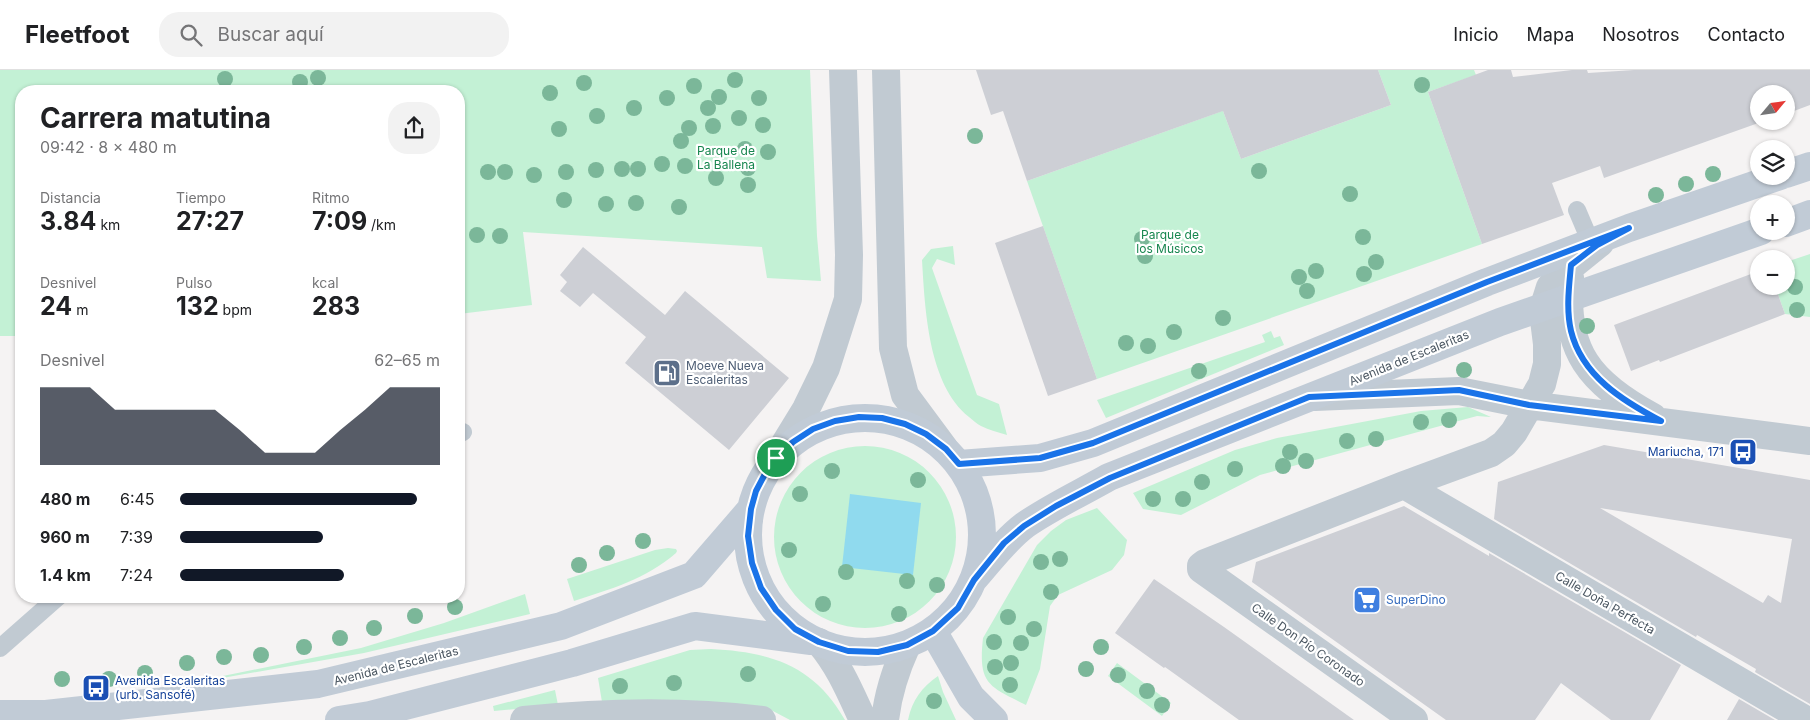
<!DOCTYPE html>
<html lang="es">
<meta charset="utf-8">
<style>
body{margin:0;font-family:Inter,sans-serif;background:#f2f2f2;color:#202124;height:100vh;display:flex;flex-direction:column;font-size:19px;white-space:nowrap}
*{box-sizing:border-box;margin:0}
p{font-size:16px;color:#757577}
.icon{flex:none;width:28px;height:28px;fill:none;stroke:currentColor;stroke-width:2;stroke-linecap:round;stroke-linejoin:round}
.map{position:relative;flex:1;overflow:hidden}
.sheet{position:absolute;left:15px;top:15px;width:450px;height:518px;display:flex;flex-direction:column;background:#fff;border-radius:20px;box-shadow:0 1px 4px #0004}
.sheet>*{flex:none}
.needle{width:32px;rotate:61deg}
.fabs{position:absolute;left:1750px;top:15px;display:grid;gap:10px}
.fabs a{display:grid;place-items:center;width:45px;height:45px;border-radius:50%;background:#fff;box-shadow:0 1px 4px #0004;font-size:25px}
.pin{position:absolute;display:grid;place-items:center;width:42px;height:42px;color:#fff;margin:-21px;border:2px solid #fff;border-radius:50%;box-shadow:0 1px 5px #0007}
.round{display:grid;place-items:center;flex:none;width:52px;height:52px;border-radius:20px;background:#f2f2f2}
.headline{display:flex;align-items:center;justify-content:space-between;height:85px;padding:0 25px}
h1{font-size:28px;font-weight:700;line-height:38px}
.figures{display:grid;grid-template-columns:repeat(3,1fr);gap:8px;height:85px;padding:5px 25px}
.figures div{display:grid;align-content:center}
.figures b{font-size:25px;font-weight:700}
.figures small{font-size:14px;font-weight:400}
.figures p{font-size:14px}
.chart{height:140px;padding:10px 25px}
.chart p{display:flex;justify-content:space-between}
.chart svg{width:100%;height:90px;margin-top:5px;fill:#111827;opacity:.7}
ul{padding:0 25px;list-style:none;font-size:16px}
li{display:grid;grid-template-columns:80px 60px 1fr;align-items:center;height:38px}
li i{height:12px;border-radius:6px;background:#111827}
header{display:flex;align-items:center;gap:30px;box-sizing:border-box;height:70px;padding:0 25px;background:#fff;border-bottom:1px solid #e0e0e0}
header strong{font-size:24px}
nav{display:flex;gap:28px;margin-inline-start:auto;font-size:18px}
.search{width:350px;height:45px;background:#f2f2f2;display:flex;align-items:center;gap:12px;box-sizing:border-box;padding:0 18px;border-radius:20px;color:#757577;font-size:19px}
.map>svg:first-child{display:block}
</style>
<header>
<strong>Fleetfoot</strong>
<div class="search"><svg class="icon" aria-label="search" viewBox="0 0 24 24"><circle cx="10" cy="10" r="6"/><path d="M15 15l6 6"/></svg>Buscar aquí</div>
<nav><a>Inicio</a><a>Mapa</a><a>Nosotros</a><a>Contacto</a></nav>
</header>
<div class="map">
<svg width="1810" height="650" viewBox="0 0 1810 650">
<rect width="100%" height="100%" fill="#f5f3f3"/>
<path fill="#c3f1d5" d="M0,0H810L817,166L821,211L767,208L762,177L523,162L532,235L459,244V21H21V266H0Z
M1326,0L1223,41L1241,89L1391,35L1378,0H1474L1476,5L1428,22L1482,174L1097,309L1027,111L1217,43Z
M953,176L955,195L937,189L932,198L977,325L999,334L1007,365C998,362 989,360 981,356C977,354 973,350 969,347C928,314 925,239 922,190L931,179Z
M1810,184V247L1785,244L1775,216H1786V192Z
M1271,261L1274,268L1280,266L1284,275L1106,348L1097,330L1265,272L1262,265Z
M1468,337L1491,347L1477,346L1260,405L1181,445L1143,439L1133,423L1235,380L1277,368L1421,341Z
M774 467a91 91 0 1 1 182 0a91 91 0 1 1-182 0Z
M1097,438L1127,470L1124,485L1112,500L1058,525L1050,536L1040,599L1026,635C988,616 978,614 983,568L1037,475L1051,461L1066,450Z
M668,478L676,479L677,481L676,483C646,509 611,519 574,531L567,509L655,480Z
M525,524L530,544L364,583L211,610L208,609L361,578L444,553Z
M711,579C770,582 814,595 845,650H790L771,640L762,638H603L598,608L690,580Z
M1117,593L1171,633L1162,646L1108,606Z
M938,606L943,622L956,650H908C912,630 922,617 938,606Z
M555,620L558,635L494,641L493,636Z"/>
<path fill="#90daee" d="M850,424L921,433L913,505L842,497Z"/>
<path fill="#cdcfd5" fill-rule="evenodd" d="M976,0H1378L1391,35L1241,89L1223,41L1027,111L1003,41L991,45Z
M1488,0H1511L1513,7L1572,0H1587L1588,3L1634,0H1810V35L1786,44V24H1759V51H1764L1604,108L1600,96L1552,113L1564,145L1482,174L1428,22Z
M1043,156L1097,309L1048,326L995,173Z
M583,177L665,245L685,221L789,308L729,380L625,293L646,267L593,223L580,237L560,221L567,212L560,205Z
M1759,201V216H1775L1785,244L1660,292L1659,290L1631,301L1614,255Z
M1604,375L1810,410V634L1755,602L1756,599L1697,565L1696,567L1494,449L1498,412ZM1600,438L1792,469L1781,533L1768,525L1763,533Z
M1404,436L1489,486V483L1681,595L1650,650H1611L1561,613L1535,650H1446L1252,512L1256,492Z
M1154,509L1224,557L1354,650H1239L1165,597L1164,598L1115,563Z
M1739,629L1775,650H1727Z"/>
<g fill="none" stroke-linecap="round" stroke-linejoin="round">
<path stroke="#c1cad2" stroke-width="18" d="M1577,140L1591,173
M459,364L463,362
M0,578L59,526"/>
<path stroke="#c1cad2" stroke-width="28" d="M886,0L893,278L905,325L945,379
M1570,207C1563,281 1590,313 1653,347
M1315,327L1459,321L1529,335L1810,371
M776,388L806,339L826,298L848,229L849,185L843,0
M1404,415L1806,650
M819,572C839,595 850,622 863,650
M524,650C603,642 683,640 762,650
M885,650C888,623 896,599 907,575
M1414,650L1201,499V496L1205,493L1404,415L1491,383L1504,374L1514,362L1542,314L1547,294V274L1544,250V236L1550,217L1559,206L1600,173"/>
<path stroke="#c1cbd6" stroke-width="28" d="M1786,104L1810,96
M1786,153L1810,144
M748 465a117 117 0 1 1 234 0a117 117 0 1 1-234 0Z
M959,394L1040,388L1093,373L1487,212L1629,158L1780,106
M974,509C990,491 1005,470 1025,455C1051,437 1081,423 1109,407L1500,252L1761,161
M933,561L971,627L994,650
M0,644H46L318,614L561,556L694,505L751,439
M339,650L370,645L572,593L695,556L811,571"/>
</g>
<g fill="#7bb799">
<circle cx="318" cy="8" r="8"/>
<circle cx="225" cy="9" r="8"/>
<circle cx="735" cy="10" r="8"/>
<circle cx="300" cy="12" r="8"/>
<circle cx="584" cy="13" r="8"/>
<circle cx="1422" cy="15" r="8"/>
<circle cx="694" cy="16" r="8"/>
<circle cx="550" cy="23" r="8"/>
<circle cx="719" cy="27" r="8"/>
<circle cx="667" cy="28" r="8"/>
<circle cx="759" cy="28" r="8"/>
<circle cx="634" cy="38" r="8"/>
<circle cx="708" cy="38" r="8"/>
<circle cx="597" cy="46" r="8"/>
<circle cx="739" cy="48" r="8"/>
<circle cx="763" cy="55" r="8"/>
<circle cx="713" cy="56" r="8"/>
<circle cx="689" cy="58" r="8"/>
<circle cx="559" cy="59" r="8"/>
<circle cx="975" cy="66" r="8"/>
<circle cx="681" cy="71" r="8"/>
<circle cx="745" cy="79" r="8"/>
<circle cx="768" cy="82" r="8"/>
<circle cx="662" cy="94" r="8"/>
<circle cx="685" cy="96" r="8"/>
<circle cx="748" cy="98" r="8"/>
<circle cx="622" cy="99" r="8"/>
<circle cx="638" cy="99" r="8"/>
<circle cx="596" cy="100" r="8"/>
<circle cx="1259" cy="101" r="8"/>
<circle cx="488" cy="102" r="8"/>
<circle cx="505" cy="102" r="8"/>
<circle cx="566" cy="102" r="8"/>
<circle cx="1713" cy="104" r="8"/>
<circle cx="534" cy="105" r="8"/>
<circle cx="716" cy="108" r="8"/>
<circle cx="1686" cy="114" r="8"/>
<circle cx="748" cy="115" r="8"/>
<circle cx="1350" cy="124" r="8"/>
<circle cx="1656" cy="125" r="8"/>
<circle cx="564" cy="130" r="8"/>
<circle cx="636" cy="133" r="8"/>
<circle cx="606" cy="134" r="8"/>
<circle cx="679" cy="137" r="8"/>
<circle cx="477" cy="165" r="8"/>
<circle cx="500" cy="166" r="8"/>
<circle cx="1363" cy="167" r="8"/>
<circle cx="1142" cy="169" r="8"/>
<circle cx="1145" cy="186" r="8"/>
<circle cx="1376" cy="192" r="8"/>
<circle cx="1316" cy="201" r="8"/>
<circle cx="1364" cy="204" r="8"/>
<circle cx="1299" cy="207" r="8"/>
<circle cx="1795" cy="217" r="8"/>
<circle cx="1307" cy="221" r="8"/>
<circle cx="1797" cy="240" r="8"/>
<circle cx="1223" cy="248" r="8"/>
<circle cx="1587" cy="256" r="8"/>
<circle cx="1174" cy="262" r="8"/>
<circle cx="1126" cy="273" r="8"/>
<circle cx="1148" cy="276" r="8"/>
<circle cx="1464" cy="300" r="8"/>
<circle cx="1199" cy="301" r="8"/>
<circle cx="1449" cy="350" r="8"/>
<circle cx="1421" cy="352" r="8"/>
<circle cx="1376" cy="369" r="8"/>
<circle cx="1347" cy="371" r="8"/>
<circle cx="1290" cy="382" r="8"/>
<circle cx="1306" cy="391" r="8"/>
<circle cx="1283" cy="396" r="8"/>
<circle cx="1235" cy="399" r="8"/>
<circle cx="832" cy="401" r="8"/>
<circle cx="918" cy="410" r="8"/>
<circle cx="1202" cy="412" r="8"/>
<circle cx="800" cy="424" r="8"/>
<circle cx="1153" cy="429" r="8"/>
<circle cx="1183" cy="429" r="8"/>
<circle cx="643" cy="471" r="8"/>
<circle cx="789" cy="480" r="8"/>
<circle cx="607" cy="483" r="8"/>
<circle cx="1060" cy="489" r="8"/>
<circle cx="1041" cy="492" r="8"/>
<circle cx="579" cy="495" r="8"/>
<circle cx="846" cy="502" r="8"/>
<circle cx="907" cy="511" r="8"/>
<circle cx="937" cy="515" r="8"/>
<circle cx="1051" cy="522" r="8"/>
<circle cx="823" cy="534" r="8"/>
<circle cx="455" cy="537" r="8"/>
<circle cx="899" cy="544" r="8"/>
<circle cx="415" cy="546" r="8"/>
<circle cx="1008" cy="547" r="8"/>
<circle cx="374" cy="558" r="8"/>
<circle cx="1034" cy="559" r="8"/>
<circle cx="340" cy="568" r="8"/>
<circle cx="994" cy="572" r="8"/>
<circle cx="1021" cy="573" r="8"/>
<circle cx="304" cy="577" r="8"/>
<circle cx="1101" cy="577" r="8"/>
<circle cx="261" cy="585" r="8"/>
<circle cx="224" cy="587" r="8"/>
<circle cx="187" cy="593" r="8"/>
<circle cx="1011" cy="593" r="8"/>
<circle cx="995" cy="597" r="8"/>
<circle cx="1086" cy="599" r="8"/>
<circle cx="145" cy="603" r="8"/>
<circle cx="748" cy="604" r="8"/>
<circle cx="1118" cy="605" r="8"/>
<circle cx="62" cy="609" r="8"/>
<circle cx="109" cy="609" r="8"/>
<circle cx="674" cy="613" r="8"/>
<circle cx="1010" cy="615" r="8"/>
<circle cx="620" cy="616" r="8"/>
<circle cx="1147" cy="621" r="8"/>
<circle cx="934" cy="631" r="8"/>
<circle cx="1162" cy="635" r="8"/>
</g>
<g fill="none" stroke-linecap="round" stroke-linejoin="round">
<defs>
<path id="route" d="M1629,158L1597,175L1571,195C1569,217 1566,239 1571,261C1582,306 1623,331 1661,351L1529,335L1459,320L1309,327L1110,408L1056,436L1024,456L1004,473L974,510L958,538L933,561L907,575L878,582L848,581L819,572L795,559L776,540L761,518L752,493L748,466L751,439L756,421L765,404L776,388L793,372L813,359L835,351L859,347L882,348L905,354L926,364L946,379L959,394L1040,388L1093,373L1487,212Z"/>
</defs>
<use href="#route" stroke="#fff" stroke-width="10"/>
<use href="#route" stroke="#1a73e8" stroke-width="6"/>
</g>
<defs>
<symbol id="fuel-square" viewBox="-11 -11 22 22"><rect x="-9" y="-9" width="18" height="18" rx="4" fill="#5c6f8a" stroke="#fff"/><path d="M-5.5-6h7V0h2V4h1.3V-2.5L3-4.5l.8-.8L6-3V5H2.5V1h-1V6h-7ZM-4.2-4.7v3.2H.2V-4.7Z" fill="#fff"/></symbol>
<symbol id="bus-square" viewBox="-11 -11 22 22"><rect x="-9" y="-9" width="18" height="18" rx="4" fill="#1a4fb4" stroke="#fff"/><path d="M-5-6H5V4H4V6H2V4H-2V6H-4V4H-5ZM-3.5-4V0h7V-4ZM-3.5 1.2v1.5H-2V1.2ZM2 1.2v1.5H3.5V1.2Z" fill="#fff"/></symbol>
<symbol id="supermarket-square" viewBox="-11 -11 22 22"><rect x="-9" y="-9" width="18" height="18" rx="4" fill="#3f7fe0" stroke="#fff"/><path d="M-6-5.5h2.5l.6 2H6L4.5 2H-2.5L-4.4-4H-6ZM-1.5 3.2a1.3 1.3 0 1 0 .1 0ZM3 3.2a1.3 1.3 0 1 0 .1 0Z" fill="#fff"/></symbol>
</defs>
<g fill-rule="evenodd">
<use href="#fuel-square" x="651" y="287" width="32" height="32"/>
<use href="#bus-square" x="1727" y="366" width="32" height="32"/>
<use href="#supermarket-square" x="1351" y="514" width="32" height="32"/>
<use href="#bus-square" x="80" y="602" width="32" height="32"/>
</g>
<g text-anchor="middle" stroke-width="4.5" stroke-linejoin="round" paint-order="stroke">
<g font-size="12" fill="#17864f" stroke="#fff">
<text x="726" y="85">Parque de<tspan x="726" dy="14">La Ballena</tspan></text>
<text x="1170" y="169">Parque de<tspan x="1170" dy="14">los Músicos</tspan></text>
</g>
<g font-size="12" fill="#4a5661" stroke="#fff">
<text transform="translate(1409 288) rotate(-22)" y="4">Avenida de Escaleritas</text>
<text transform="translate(1605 533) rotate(30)" y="4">Calle Doña Perfecta</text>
<text transform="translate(1308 575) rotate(35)" y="4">Calle Don Pío Coronado</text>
<text transform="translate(396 596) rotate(-14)" y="4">Avenida de Escaleritas</text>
</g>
<g font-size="12" fill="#4e5e75" stroke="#fff" text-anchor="start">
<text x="686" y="300">Moeve Nueva<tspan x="686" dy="14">Escaleritas</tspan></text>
</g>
<g font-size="12" fill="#164399" stroke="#fff" text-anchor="end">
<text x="1724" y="386">Mariucha, 171</text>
<text x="115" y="615" text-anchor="start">Avenida Escaleritas<tspan x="115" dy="14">(urb. Sansofé)</tspan></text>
</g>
<g font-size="12" fill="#366cbe" stroke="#fff" text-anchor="start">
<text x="1386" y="534">SuperDino</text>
</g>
</g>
</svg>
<div class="fabs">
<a><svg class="needle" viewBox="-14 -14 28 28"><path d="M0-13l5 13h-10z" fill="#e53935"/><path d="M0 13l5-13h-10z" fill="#757577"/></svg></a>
<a><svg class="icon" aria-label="layers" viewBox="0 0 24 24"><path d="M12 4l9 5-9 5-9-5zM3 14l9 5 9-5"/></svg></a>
<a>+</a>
<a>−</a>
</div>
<div class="pin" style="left:776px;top:388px;background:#1e9e55"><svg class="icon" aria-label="arrive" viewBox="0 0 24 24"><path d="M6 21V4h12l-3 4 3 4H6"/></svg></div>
<section class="sheet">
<div class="headline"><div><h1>Carrera matutina</h1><p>09:42 · 8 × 480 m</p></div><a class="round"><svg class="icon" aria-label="share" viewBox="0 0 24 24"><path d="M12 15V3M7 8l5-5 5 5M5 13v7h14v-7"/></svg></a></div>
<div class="figures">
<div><p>Distancia</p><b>3.84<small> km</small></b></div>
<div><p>Tiempo</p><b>27:27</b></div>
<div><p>Ritmo</p><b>7:09<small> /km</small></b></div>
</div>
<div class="figures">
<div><p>Desnivel</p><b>24<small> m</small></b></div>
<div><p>Pulso</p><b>132<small> bpm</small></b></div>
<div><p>kcal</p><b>283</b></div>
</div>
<div class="chart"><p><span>Desnivel</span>62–65 m</p>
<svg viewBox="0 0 160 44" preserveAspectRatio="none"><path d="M0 44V6L10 6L20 6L30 17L40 17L50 17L60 17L70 17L80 27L90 38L100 38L110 38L120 27L130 17L140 6L150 6L160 6V44z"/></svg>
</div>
<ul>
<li><b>480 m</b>6:45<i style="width:91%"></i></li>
<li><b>960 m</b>7:39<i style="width:55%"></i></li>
<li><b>1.4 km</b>7:24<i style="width:63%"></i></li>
</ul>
</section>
</div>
